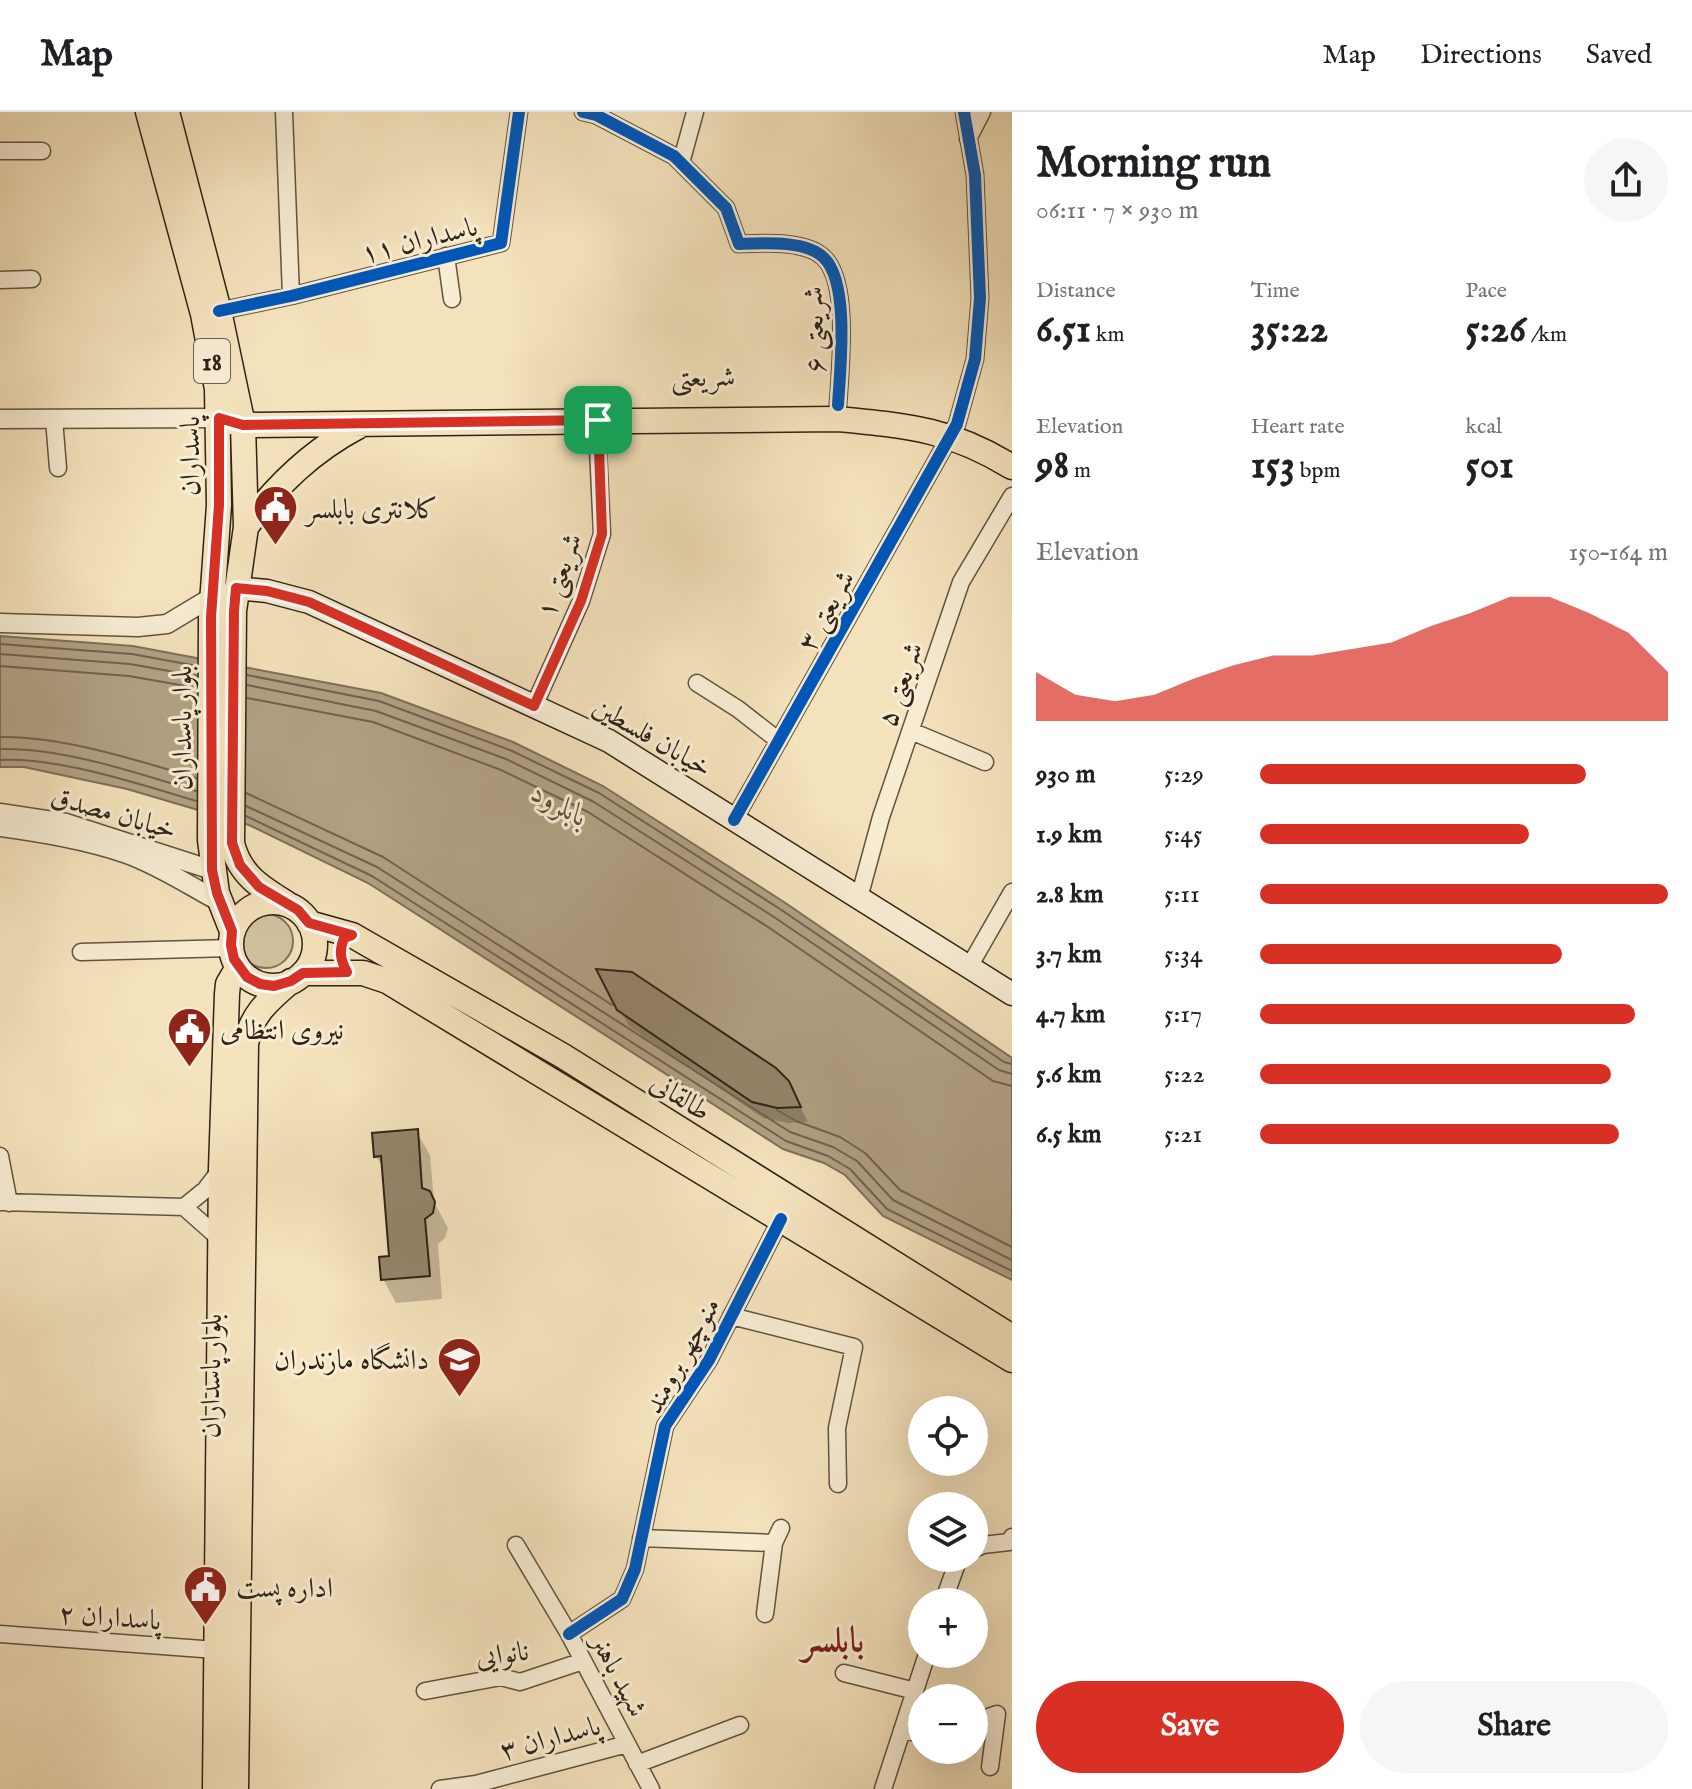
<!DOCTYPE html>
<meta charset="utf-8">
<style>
body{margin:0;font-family:"IM FELL English",Amiri,serif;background:#f6f6f6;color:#202124;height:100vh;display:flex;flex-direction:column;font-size:30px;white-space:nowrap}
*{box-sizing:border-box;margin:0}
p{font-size:26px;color:#757577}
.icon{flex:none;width:44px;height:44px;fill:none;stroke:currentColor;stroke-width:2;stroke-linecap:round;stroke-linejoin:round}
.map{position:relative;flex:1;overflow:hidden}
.panel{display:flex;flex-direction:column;background:#fff;width:680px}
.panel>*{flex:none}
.fabs{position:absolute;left:908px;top:1284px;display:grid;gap:16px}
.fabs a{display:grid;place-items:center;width:80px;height:80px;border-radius:50%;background:#fff;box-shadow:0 8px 32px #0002;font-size:40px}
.pin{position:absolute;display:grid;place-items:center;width:68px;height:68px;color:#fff;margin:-34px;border-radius:16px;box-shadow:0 4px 12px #0006}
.round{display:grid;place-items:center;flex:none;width:84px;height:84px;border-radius:42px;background:#f6f6f6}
.head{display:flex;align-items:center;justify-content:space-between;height:136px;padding:0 24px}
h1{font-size:44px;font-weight:800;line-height:60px}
.stats{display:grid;grid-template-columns:repeat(3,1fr);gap:12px;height:136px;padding:8px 24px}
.stats div{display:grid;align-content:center}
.stats b{font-size:40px;font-weight:800}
.stats small{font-size:22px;font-weight:400}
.stats p{font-size:22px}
.chart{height:224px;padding:16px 24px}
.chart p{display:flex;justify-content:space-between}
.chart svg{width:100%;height:144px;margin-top:8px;fill:#d93025;opacity:.7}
.primary-button{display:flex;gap:16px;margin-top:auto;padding:16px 24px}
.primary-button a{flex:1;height:92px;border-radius:48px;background:#d93025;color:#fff;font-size:32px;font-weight:800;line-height:92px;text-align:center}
.primary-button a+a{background:#f6f6f6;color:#202124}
ul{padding:0 24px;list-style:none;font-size:26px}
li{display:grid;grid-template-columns:128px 96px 1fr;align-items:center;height:60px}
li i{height:20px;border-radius:10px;background:#d93025}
header{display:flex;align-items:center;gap:48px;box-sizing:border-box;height:112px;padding:0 40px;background:#fff;border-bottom:2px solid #e0e0e0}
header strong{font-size:38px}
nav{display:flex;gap:44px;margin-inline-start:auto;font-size:28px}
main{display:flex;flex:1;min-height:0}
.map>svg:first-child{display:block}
</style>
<header>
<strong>Map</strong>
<nav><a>Map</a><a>Directions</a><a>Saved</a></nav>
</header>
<main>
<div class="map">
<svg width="1012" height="1677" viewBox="0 0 1012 1677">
<rect width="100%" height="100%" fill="#f4e2bc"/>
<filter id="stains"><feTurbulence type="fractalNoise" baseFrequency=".0025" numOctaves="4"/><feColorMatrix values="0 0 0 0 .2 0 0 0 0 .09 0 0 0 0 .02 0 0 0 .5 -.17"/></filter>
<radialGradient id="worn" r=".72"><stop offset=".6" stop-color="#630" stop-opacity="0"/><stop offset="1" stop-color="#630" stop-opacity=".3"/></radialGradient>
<path fill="#d3c2a0" stroke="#81725b" stroke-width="2" d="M239 829a27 27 0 1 1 54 0a27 27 0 1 1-54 0Z"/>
<path fill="#b1a184" stroke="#7d6f58" stroke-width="2" d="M0,524L133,534L381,581L513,630L603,674L784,790L1012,946V1168L883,1104L845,1063L824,1051L783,1037L368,771L249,713L127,677L24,655H0Z"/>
<path fill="#0003" d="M619,897L788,970L808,1010L788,1011L763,1006L629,914Z
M416,1019L430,1043L434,1090L448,1116L445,1126L438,1132L442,1187L396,1191L383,1167L392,1146L385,1060L376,1044Z"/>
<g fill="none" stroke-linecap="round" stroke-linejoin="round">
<path stroke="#70624d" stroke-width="2" d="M0,532L132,542L197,554
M0,542L130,552L197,564
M0,554L129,564L197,576
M247,563L379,589L510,638L599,681L780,797L1004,950L1012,952
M247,573L376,599L506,647L594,690L774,805L999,958L1012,962
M247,586L373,610L501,658L588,700L768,815L993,969L1012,974
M0,625C62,624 137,648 196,666
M0,637C61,635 137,661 196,679
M0,648C58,645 140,672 196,689
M246,681L383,745L612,893
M246,694L377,755L790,1020L833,1035L857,1049L893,1088L1012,1148
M246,704L372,764L786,1029L828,1044L850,1057L887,1097L1012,1159
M777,998L796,1009L840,1025L865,1041L900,1078L1012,1135"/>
</g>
<path fill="#95866c" stroke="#2f2316" stroke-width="2" d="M596,857L632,860L776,956L789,969L801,995L777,996L752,990L617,898Z
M418,1017L422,1076L430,1079L435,1090L433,1101L425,1107L430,1164L381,1168L379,1145L389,1144L381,1044L374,1045L372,1021Z"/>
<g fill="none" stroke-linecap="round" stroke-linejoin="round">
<defs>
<path id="minor" d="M284,0L291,184
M583,0L596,3L674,44L726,96L739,132C763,131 807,128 824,146C850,171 840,258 838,293
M968,27L982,0
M0,39H42
M681,51L695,0
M446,144L452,187
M0,168L32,167
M219,199L291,184L501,131L519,0
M54,307L58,356
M697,571L738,597L779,629
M534,594L581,489L602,422L596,295
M911,619L985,650
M734,708L957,312L975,247L980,186L975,63L964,0
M859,786L881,705L961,470L1012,384
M81,840L231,836
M969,855L1012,780
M0,1044L9,1091
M0,1090L184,1095L220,1127
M184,1095L205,1078L221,1057
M731,1204L854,1235L837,1316L838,1372
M641,1426L774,1431
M516,1433L569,1522L651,1677
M974,1437L983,1433L1009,1430L1012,1425
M943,1490L959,1446
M765,1502L774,1431L781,1416
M0,1522L216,1538
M569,1522L622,1487L635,1457L665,1314L709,1248L781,1107
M844,1561L915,1579
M425,1579L501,1565L520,1570L583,1549
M974,1610L997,1602L990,1655
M902,1618L922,1622
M637,1652L740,1613
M440,1677L476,1672L627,1632
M883,1677L927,1542"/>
<path id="tertiary" d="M0,307L219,306
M0,511L138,515L167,512L212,485
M0,701L66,711L212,758
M0,715C43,721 86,728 127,742C160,754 190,774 220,790"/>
<path id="secondary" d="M236,476L267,479L309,490L609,629L1012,882"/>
<path id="primary" d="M148,0L203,202L217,277L219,393L211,505L210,728L217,781L232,819
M167,0L219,199L243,313L246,415L234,499L232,731C239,762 260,775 286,791
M228,309L243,313L838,307C909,314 950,317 1012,355
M246,415C277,372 312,339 359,314
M231 832a42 42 0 1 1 84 0a42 42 0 1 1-84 0Z
M309,811L352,823L563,944L1012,1225
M303,861H363L387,869L1012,1248
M215,1677L221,1057L227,882L228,872L238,855
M236,1677L246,932C251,902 269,888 291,869"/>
</defs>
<use href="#minor" stroke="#605340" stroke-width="19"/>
<use href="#tertiary" stroke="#605340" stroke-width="21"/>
<use href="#secondary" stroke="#2f2316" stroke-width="25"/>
<use href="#primary" stroke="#2f2316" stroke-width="27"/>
<use href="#minor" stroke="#f8ecd3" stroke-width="16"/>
<use href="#tertiary" stroke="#f8ecd3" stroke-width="18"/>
<use href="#secondary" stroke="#f8ecd3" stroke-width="22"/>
<use href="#primary" stroke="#f4e2bc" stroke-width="24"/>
<defs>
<path id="cycleway" d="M583,0L596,3L674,44L726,96L739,132C763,131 807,128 824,146C850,171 840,258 838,293
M219,199L291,184L501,131L519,0
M734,708L957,312L975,247L980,186L975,63L964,0
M569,1522L622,1487L635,1457L665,1314L709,1248L781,1107"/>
</defs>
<use href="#cycleway" stroke="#f8ecd3" stroke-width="17"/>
<use href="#cycleway" stroke="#0057b8" stroke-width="12"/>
</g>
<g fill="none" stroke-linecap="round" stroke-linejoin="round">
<defs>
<path id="route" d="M219,306L243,313L598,308L602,422L581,489L534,594L309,490L267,479L236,476L234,499L232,731L240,753L259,775L298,798L309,811L352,823L344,826C339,839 340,847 347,860L303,861L291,869L274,874L260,872L247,865L234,847L231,833L232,819L217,781L212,758L211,505L219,393Z"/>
</defs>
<use href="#route" stroke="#fff" stroke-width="16"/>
<use href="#route" stroke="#d93025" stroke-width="10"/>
</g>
<defs>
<symbol id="civic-pin" viewBox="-11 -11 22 30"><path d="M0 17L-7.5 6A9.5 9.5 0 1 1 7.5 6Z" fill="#8f2418" stroke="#f8ecd3"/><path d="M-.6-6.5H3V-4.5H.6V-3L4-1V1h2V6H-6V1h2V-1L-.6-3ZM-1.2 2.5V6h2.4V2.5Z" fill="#fff"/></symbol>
<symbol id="university-pin" viewBox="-11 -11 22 30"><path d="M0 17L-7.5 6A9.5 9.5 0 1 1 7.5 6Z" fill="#8f2418" stroke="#f8ecd3"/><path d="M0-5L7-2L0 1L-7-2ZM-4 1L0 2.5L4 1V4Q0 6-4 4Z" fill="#fff"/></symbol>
</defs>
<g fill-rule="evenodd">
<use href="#civic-pin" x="250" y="370" width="51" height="69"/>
<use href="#civic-pin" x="164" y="892" width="51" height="69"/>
<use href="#university-pin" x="434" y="1222" width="51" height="69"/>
<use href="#civic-pin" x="180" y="1450" width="51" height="69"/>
</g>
<g text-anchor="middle" stroke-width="6" stroke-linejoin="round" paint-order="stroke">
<rect fill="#f8ecd3" stroke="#6b5f4f" stroke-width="2" x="194" y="227" width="36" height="44" rx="6"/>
<g font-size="26" font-weight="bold" fill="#2f2316">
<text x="212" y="258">18</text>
</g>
<g font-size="28" fill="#2f2316" stroke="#f8ecd3">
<text transform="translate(419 127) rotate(-14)" y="10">پاسداران ۱۱</text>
<text transform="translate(813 218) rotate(-92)" y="10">شریعتی ۶</text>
<text transform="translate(703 264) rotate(-1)" y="10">شریعتی</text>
<text transform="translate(189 344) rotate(-90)" y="10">پاسداران</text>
<text transform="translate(558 463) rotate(-71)" y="10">شریعتی ۱</text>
<text transform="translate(825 498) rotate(-61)" y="10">شریعتی ۳</text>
<text transform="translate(899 572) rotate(-71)" y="10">شریعتی ۵</text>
<text transform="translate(181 616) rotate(-90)" y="10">بلوار پاسداران</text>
<text transform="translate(653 624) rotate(30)" y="10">خیابان فلسطین</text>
<text transform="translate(114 700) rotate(16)" y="10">خیابان مصدق</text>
<text transform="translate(681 984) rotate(32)" y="10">طالقانی</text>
<text transform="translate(681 1243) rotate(-61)" y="10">منوچهر برومند</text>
<text transform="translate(210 1264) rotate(-89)" y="10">بلوار پاسداران</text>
<text transform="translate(110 1504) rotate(4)" y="10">پاسداران ۲</text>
<text transform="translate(502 1541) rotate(-7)" y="10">نانوایی</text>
<text transform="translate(620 1563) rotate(62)" y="10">شهید باهنر</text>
<text transform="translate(550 1625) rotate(-15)" y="10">پاسداران ۳</text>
</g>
<g font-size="28" fill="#2f2316" stroke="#f8ecd3" text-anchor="start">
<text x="306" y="406">کلانتری بابلسر</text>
<text x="220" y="927">نیروی انتظامی</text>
<text x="429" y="1257" text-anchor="end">دانشگاه مازندران</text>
<text x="236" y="1485">اداره پست</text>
</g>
<g font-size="30" font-style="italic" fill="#5c4f3c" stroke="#f8ecd3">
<text transform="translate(560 692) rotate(29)" y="10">بابلرود</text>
</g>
<g font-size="36" font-weight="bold" fill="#7a1f14" stroke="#f8ecd3">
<text x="833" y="1539">بابلسر</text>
</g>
</g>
<rect width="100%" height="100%" filter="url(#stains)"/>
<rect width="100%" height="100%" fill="url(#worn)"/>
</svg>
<div class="fabs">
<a><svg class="icon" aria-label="locate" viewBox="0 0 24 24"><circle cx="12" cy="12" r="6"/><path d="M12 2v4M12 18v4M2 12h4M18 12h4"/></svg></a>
<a><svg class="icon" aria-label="layers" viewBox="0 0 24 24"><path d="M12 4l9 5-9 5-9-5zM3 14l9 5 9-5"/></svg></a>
<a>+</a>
<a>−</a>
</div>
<div class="pin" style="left:598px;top:308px;background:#1e9e55"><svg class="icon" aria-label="arrive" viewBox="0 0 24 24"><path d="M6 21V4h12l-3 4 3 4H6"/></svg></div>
</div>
<section class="panel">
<div class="head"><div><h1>Morning run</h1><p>06:11 · 7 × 930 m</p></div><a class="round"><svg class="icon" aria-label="share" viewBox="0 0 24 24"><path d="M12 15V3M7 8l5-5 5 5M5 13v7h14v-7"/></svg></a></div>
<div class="stats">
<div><p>Distance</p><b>6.51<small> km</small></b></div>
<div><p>Time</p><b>35:22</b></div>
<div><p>Pace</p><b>5:26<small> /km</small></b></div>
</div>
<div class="stats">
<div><p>Elevation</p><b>98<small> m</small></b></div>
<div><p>Heart rate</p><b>153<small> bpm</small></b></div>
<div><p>kcal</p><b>501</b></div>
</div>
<div class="chart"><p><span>Elevation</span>150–164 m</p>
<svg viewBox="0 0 160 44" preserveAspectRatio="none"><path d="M0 44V29L10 36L20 38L30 36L40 31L50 27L60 24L70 24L80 22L90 20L100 15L110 11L120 6L130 6L140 11L150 17L160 29V44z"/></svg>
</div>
<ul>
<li><b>930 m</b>5:29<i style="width:80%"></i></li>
<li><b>1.9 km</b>5:45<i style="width:66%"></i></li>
<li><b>2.8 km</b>5:11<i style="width:100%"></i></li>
<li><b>3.7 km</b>5:34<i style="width:74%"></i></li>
<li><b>4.7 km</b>5:17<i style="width:92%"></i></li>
<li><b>5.6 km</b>5:22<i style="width:86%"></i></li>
<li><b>6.5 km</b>5:21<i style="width:88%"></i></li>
</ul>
<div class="primary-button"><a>Save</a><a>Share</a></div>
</section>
</main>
